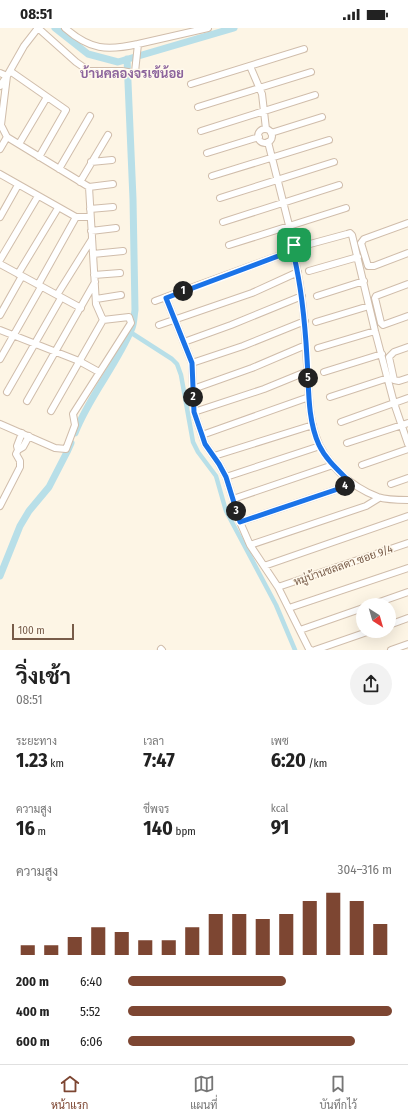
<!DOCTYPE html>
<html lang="th">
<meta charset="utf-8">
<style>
body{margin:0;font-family:"Fira Sans Condensed",Sarabun,sans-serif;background:#f2f2f2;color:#222;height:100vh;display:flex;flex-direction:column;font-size:15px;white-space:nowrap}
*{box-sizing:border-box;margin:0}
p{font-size:13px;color:#767676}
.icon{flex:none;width:22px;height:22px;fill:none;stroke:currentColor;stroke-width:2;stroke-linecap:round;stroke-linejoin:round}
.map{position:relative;height:622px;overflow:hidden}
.panel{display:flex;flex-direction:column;background:#fff;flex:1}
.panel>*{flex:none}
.needle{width:26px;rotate:143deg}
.buttons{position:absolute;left:356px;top:570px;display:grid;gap:8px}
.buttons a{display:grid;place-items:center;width:40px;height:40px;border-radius:50%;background:#fff;box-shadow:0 4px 16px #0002;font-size:20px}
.scale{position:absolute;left:12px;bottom:10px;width:62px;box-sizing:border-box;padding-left:4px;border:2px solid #785c49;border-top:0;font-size:11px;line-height:14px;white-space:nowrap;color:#785c49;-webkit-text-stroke:3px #fff9ec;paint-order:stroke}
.pin{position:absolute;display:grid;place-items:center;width:34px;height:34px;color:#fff;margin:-17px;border-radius:8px;box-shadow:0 2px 6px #0006}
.km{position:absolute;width:20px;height:20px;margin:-10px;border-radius:50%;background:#222;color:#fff;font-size:11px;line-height:20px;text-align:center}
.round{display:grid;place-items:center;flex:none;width:42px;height:42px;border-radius:21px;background:#f2f2f2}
.summary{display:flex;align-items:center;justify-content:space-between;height:68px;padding:0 16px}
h1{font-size:22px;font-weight:700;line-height:30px}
.metrics{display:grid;grid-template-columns:repeat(3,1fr);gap:6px;height:68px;padding:4px 16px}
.metrics div{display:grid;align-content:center}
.metrics b{font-size:20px;font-weight:700}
.metrics small{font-size:11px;font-weight:400}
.metrics p{font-size:11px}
.chart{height:112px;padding:8px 16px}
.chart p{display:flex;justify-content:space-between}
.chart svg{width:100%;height:72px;margin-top:4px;stroke:#7d4632;stroke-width:6}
ul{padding:0 16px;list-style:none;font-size:13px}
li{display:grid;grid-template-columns:64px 48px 1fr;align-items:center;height:30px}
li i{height:10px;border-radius:5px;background:#7d4632}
.status{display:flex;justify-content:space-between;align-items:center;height:28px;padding:0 20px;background:#fff;direction:ltr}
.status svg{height:11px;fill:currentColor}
.menu{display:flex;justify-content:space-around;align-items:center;height:56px;border-top:1px solid #e0e0e0;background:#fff;font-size:11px;color:#767676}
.menu a{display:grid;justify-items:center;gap:2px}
.menu .on{color:#7d4632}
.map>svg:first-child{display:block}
</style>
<div class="status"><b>08:51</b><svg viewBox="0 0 49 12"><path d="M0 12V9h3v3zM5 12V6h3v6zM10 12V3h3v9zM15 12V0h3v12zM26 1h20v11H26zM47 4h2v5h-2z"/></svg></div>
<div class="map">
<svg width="408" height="622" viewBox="0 0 408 622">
<rect width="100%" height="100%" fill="#fdf5e5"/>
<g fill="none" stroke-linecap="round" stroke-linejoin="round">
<path stroke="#b8dfe8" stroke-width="4.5" d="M130,304L172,331L177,336L181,347L193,414L198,424L216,448L226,483L276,577L295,622"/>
<path stroke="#b8dfe8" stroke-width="7" d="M55,0L88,26L118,34L234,0
M75,405C89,368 117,337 132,300C134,295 134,288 135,282L133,171L127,31
M0,548L20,498L29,483L49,459L67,424L71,415"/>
<defs>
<path id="minor" d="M38,0L24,18L7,48L1,97L7,109L89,159L113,156
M38,0L76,34L89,43H122L133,45L135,44L138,16L208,0
M65,0C90,22 107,23 138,16
M250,38L262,66L266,101
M10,43L66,82L39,129
M0,45L7,48L0,58
M191,56L304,21
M198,79L311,44
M258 108a7 7 0 1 1 14 0a7 7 0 1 1-14 0Z
M201,103L315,67
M271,105L322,89
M268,114L294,217
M19,116L47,69
M0,121L7,109
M207,125L259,109
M91,134L112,132
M59,141L90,88
M0,146L76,189H90
M212,148L329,112
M80,154L108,107
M220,170L334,134
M90,181L113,179
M0,189L18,157
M223,194L339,157
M408,195L364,211L361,215L368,238H374L408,225
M91,203L116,200
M229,217L346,180
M299,219L300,223L298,227L294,228L290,226L289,222L292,217H295L299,219L347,206L350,205L352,207L375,303L394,375L408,416
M93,226L123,223
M294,228C303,264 305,300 307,337C309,360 308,384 315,406C324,435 351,459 378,469C387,472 398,472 408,472
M0,232L38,168
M0,236L81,280
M309,243L358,229
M18,246L58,180
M94,247L120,245
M408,256L376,268L375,270L381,295L383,297L408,288
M38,257L76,189
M57,267L92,211
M317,268L364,253
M166,270L192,335L194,384L205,416L219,436L226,449L240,494L250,517L278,559L309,621L311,622
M96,271L121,267
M155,273L289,224
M0,287L22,248
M316,294L369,278
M159,297L252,265L298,244
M0,302L79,333L99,344
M184,314L231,297L302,268
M408,319L394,324L389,329L394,352L399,353L408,350
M318,320L375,303
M0,331L41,259
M192,335L243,318L305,293
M324,344L382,326
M193,361L252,340L306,317
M7,364L61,270
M330,369L388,350
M27,373L95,254
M51,383L103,292L96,276L89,159
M194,384L264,361L308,343
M341,394L408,370
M0,396L55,420L66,421L75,397L73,386L131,295L129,289L103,292
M202,407L309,369
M347,415L408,395
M18,422L23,419L29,408
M214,428L313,397
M362,437L408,421
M226,449L320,418
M391,456L408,450
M233,471L333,437
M0,478L20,439V433L16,426L18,422L17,418L22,405
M240,494L344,459L350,454
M250,517L366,478L379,470
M264,538L408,488
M278,559L408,515
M371,577L408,564
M289,580L408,540
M389,597L408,590
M300,602L363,580
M161,621L162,622
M315,622L370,603
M391,622L408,616"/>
</defs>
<use href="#minor" stroke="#d0bdab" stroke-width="8"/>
<use href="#minor" stroke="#fff" stroke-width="6"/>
</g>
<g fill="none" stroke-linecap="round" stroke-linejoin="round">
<defs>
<path id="route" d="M294,217L298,218L300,221L299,225L294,228C302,262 305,295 307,330C309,358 307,391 319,417C326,432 339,443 350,454L344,459L240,494L226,449L219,436L205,416L202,407L194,384L192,335L166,270L289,224L291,218Z"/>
</defs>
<use href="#route" stroke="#fff" stroke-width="8"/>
<use href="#route" stroke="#1a73e8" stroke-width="5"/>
</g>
<g text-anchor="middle" stroke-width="3" stroke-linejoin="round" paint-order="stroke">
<g font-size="11" fill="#785c49" stroke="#fff9ec">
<text transform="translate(343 537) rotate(-19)" y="4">หมู่บ้านชลลดา ซอย 9/4</text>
</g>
<g font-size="13" font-weight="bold" fill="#8c649c" stroke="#fff9ec">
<text x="132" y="50">บ้านคลองจรเข้น้อย</text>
</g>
</g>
</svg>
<div class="buttons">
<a><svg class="needle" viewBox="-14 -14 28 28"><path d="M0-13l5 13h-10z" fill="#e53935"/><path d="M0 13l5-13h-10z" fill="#767676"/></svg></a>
</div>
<div class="scale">100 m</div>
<div class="pin" style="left:294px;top:217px;background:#1e9e55"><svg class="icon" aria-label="arrive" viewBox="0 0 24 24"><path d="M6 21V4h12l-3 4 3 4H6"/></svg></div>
<b class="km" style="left:183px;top:263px">1</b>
<b class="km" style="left:193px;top:369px">2</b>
<b class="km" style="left:236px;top:483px">3</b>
<b class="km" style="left:345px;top:458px">4</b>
<b class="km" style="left:308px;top:350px">5</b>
</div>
<section class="panel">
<div class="summary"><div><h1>วิ่งเช้า</h1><p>08:51</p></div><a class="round"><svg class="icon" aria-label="share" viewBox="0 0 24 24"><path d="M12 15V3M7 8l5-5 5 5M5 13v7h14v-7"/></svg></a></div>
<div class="metrics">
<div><p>ระยะทาง</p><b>1.23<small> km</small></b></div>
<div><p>เวลา</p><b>7:47</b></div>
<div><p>เพซ</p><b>6:20<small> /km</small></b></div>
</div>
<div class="metrics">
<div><p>ความสูง</p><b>16<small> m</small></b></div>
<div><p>ชีพจร</p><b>140<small> bpm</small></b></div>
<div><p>kcal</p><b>91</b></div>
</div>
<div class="chart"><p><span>ความสูง</span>304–316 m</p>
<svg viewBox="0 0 160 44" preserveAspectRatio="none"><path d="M5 44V38M15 44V38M25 44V33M35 44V27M45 44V30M55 44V35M65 44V35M75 44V27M85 44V19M95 44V19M105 44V22M115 44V19M125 44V11M135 44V6M145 44V11M155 44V25"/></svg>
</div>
<ul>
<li><b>200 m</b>6:40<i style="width:60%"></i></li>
<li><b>400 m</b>5:52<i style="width:100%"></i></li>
<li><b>600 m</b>6:06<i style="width:86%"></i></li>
</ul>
</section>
<nav class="menu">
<a class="on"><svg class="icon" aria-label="home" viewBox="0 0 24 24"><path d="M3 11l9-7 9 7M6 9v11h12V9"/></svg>หน้าแรก</a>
<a><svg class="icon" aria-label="map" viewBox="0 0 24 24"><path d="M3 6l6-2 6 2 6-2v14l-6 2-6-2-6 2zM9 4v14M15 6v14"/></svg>แผนที่</a>
<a><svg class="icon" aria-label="saved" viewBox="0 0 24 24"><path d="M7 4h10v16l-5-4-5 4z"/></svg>บันทึกไว้</a>
</nav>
